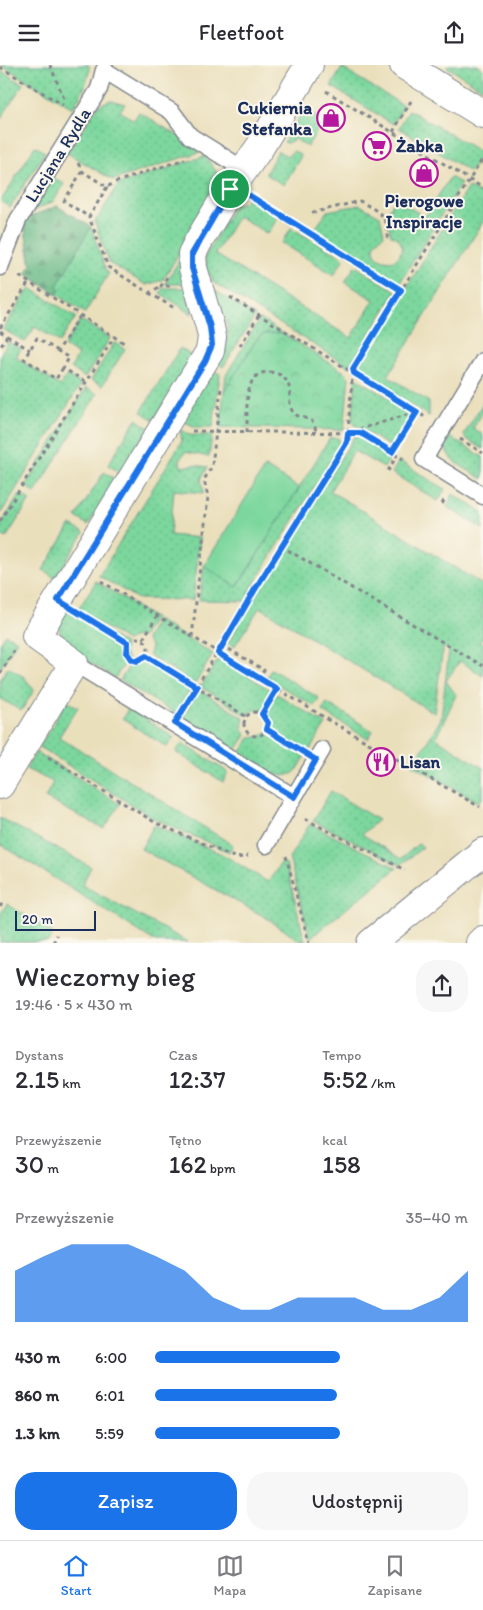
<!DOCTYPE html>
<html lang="pl">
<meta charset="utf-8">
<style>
body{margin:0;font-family:Itim,sans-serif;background:#f7f7f7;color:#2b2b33;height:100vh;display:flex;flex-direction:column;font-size:19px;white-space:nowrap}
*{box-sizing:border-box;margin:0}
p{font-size:16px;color:#7c7c81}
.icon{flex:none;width:28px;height:28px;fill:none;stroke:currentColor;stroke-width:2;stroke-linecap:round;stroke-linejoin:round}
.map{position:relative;height:878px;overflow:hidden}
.drawer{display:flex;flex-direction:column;background:#fff;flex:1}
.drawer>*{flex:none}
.scale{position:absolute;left:15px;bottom:12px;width:81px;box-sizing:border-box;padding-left:5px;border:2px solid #1b2f5e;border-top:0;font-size:14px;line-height:18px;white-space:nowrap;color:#1b2f5e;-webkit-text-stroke:4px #fbf7ec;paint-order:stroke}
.pin{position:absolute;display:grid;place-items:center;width:42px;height:42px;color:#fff;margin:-21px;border:2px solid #fff;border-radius:50%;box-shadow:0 1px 5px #0007}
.round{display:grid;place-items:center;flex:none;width:52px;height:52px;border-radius:20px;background:#f7f7f7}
.overview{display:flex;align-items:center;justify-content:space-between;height:85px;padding:0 15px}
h1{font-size:28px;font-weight:600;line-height:38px}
.stats{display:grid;grid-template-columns:repeat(3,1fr);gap:8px;height:85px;padding:5px 15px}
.stats div{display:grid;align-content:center}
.stats b{font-size:25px;font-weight:600}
.stats small{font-size:14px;font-weight:400}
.stats p{font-size:14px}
.chart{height:140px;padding:10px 15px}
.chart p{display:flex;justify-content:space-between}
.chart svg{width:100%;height:90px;margin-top:5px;fill:#1a73e8;opacity:.7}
.primary-button{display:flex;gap:10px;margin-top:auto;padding:10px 15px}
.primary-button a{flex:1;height:58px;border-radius:20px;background:#1a73e8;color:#fff;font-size:20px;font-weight:600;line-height:58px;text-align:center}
.primary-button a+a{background:#f7f7f7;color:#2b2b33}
ul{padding:0 15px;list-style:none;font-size:16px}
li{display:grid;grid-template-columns:80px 60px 1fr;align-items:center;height:38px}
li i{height:12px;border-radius:6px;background:#1a73e8}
header{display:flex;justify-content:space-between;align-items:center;height:65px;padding:0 15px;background:#fff;font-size:22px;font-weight:600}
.tab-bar{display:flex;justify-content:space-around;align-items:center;height:70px;border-top:1px solid #e1e1e2;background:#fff;font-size:14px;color:#7c7c81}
.tab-bar a{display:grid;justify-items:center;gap:2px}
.tab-bar .current{color:#1a73e8}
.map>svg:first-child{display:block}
</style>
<header><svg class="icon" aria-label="menu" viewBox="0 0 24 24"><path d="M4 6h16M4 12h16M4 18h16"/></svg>Fleetfoot<svg class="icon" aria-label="share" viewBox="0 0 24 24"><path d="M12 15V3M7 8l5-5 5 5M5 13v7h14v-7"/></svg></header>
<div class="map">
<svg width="483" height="878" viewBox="0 0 483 878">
<defs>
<pattern id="grass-dots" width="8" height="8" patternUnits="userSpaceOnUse" patternTransform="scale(1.25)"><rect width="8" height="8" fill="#7cd79d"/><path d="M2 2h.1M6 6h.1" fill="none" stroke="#6bb98a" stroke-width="1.8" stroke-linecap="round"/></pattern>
<pattern id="forest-firs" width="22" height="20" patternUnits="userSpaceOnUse" patternTransform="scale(1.25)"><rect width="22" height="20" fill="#65b884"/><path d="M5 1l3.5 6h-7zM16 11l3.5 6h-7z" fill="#52966f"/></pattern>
<pattern id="park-crowns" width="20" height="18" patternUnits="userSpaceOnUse" patternTransform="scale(1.25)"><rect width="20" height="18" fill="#7cd79d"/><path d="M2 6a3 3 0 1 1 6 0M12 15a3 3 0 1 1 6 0" fill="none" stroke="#6bb98a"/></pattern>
</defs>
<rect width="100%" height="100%" fill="#fbf7ec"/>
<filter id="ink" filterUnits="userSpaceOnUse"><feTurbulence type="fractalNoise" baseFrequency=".02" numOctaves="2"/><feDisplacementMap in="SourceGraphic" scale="10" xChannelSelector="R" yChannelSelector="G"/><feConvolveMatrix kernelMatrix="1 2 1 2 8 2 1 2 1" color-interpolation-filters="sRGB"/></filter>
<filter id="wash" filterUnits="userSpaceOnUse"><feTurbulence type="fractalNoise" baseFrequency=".0096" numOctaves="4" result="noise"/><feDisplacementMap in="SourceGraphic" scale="20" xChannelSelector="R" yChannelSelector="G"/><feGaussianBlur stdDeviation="1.12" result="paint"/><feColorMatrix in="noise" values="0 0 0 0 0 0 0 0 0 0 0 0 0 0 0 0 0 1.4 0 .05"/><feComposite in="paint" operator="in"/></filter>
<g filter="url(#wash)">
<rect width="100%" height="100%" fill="#eadfbb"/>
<path fill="url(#grass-dots)" stroke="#4c837e" d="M1,0H89C90,16 81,29 73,43Z
M448,0H477L483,4V24L447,2Z
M342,3L404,41L393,59L331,21Z
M0,5L23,19L0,55Z
M110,35L125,39L120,46L134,55L139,47L203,86L113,115L67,88L98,41Z
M304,44L323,56L307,82L295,74L287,78L284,77Z
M409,45L482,88L470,107L399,63Z
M35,81L45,87L10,143L1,136Z
M278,86L287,91L294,86L301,91L284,120L267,110L266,108Z
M205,91L216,106L218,118L211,135L163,215L146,220L109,198L95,157L119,119Z
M53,112L64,119L54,136L31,147Z
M450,112L461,118L399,219L314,166L327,146L360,140L380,151L384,170C365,181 375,199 395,195C405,187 404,174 391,170L386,150L395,134L425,152Z
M468,122L483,130V157L388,311L429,337V351L356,305Z
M247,133L278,152L268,169L238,151L215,189L351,273L374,235L345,217L355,201L396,226L350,302L214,218L206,202L205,192L234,140L245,137Z
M57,141L91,162L106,206L109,208L85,248L26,209L31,200L24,159Z
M291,163L344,193L334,210L282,178Z
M185,186L188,219H165Z
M30,223L76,252L60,277L35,262L25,277L3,264Z
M163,223H187L192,249L160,228Z
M212,224L255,251L223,302L216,297C216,289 222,283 226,276C234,261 217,239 210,225Z
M260,254L282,268L264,269L257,274L224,327L226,310Z
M81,255L110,273L85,313L71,303L78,290L64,281Z
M8,277L21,284L16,292L60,321L67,310L81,319L0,450V290Z
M115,277L125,284L102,321L91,315Z
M180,283L193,292L154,355L141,347Z
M209,303L220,309L213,362H196L180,355Z
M356,313L411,346V350L392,380L389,381L355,360L352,356Z
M86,323L97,329L35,428L25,421Z
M483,338V347L473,363L483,370V384L465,373L464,369Z
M136,354L149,363L121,408L108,400Z
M180,365L191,370H212L209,392L185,387L180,394L181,402L194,400L208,402L201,414L204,428L174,425L170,470L200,473L193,535L138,534L99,511L182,376Z
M446,369L450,371L449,373L453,374L483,392V414C464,402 439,394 446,369Z
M354,372H362L391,390L384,403L354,386L330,426L483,520V572L480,577L483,578V611L460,596L446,616L456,630L436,673L483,703V733L478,737L413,700L441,654L449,585L443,582L434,648L260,542L234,582L228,578L258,526Z
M330,373H338L341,379L252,522L246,536L199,535L204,501L238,521Z
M399,396L445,424L438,436L392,408Z
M104,407L116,415L88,460L76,452Z
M20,429L30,435L6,473L0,469V461Z
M453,429L483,448V464L447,442Z
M71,460L84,468L55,513L43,505Z
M96,516L154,553L142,572L137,571L127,576L78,545Z
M62,541L125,579L124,588L128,594L115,613L67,583L58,561Z
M157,555L213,589L195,619L149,590L151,581L146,574Z
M5,569L17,575L0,604V578Z
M147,593L193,621L176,649L120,615L132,597H142Z
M219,593L274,627L262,646L254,645L246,650L201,622Z
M8,602L24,612L34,625L21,646L0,633V615Z
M271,604L319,633L314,641L267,613Z
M199,625L244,653L242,662L246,670L235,687L182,653Z
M277,629L326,659L308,688L269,663V655L265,648Z
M67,636L78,642L59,672L233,780L229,787L153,753L39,682Z
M327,638L373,666L368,674L322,646Z
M128,644L174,672L167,682L122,654Z
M267,667L305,691C303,696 300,701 297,705C282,721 252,698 239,690L250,672H259Z
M182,678L228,707L223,717L176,687Z
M36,687L120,739L104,764L45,733L53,717L26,704Z
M331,726L378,755L362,769L401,794L418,779L423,782L400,800L313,756Z
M0,753L91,802L82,820L188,877H156L0,779Z
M310,759L397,803L310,873L289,793Z
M154,760L222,789L268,817L281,798L286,799L305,877H302L265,852L141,784Z
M7,839L53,868L48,877H0V850Z"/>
<path fill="url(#forest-firs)" stroke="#407471" d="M57,141L91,162L57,221L60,225L57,229L26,209L31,200L24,159L27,153Z"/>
<path fill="url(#park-crowns)" stroke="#4c837e" d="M282,268L343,306L349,312L344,365L220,362L224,327L257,274L264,269Z"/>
<path fill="#7cd79d" stroke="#4c837e" d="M265,402L299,423L237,522L204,501Z"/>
</g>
<g filter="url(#ink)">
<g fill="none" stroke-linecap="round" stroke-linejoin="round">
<defs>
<path id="lane" d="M0,202L18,155L99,24L104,5L172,47L190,71L243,104
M483,296L424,394L483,431
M74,598L294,732L266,780
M294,732L322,685"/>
<path id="street" d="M404,0L483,49
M0,720L74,598L36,571L210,286L212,272L210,262L193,203L192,189L198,177L230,124L260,82L309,0
M480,878L483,875"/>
<path id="secondary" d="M371,878L483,787"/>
</defs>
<use href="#lane" stroke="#82878c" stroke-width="19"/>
<use href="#street" stroke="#82878c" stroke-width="30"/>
<use href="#secondary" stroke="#82878c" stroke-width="30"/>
<path stroke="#82878c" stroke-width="3" stroke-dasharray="4 4" stroke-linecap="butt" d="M50,0L65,36
M0,2L63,40
M326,26L483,123
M393,67L411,36
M78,98L82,106L107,122L116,117L185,94
M82,106L64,136L89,152
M107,122L89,152L108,202L149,228L161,221
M255,134L401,225
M312,148L360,136C382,149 387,149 388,177
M19,211L127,280
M167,212L161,221H170
M149,228L176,244
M230,232L425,352
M80,251L58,286L69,293L63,303L86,317
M0,263L29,217
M0,266L7,271L0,283
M7,271L30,285
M240,281L259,250
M58,286L37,273L24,294L56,314L63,303
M192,366L360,368L403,394
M247,367C248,349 241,308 268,307C274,307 281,309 285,314C294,324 286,338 293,347C297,353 305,352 311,355L315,361L316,369
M351,367L416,347
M460,374L483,388
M392,387L416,347
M388,406L397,390
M442,439L446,432
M0,456L114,272
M281,481L483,601
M101,516L332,657L480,742
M81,550L127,578
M192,572L208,432L204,415L212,401L221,323
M126 584a11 11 0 1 1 22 0a11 11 0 1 1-22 0Z
M143,574L157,551
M222,580L264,605L259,613
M146,591L247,652
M0,609L14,586
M185,641L257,521L347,377L353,303L483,93
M244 659a12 12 0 1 1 24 0a12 12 0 1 1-24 0Z
M263,649L277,624
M266,664L298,684
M48,692L156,758L236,793L248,791
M305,754L405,805
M286,791L309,878
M0,842L3,837
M53,878L57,870"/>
<use href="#lane" stroke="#fff" stroke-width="16"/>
<use href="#street" stroke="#fff" stroke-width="28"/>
<use href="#secondary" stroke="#fff" stroke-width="28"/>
</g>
</g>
<g fill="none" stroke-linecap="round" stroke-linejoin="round" filter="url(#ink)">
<defs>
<path id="route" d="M230,124L242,126L401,225L353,304L354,308L417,347L392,387L364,370L360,368H348L347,377L254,526L218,588L277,624L262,649L268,658L266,664L316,695L294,732L175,658L197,622L146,591L137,596L131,594L127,588L128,578L58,535L205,296L212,280L210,262L192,203V189Z"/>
</defs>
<use href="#route" stroke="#fff" stroke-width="10"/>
<use href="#route" stroke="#1a73e8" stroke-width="6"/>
</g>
<defs>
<symbol id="shop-ring" viewBox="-11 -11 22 22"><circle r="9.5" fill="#fbf7ec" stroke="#b5179e" stroke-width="1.5"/><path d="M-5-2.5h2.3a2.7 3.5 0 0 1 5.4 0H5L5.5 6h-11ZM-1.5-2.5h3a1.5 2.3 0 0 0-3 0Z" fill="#b5179e"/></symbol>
<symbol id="supermarket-ring" viewBox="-11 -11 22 22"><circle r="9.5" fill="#fbf7ec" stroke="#b5179e" stroke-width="1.5"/><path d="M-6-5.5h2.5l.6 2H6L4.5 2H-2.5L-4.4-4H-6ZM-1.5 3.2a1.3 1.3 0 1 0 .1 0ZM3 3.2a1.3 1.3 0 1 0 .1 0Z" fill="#b5179e"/></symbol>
<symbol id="restaurant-ring" viewBox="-11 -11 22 22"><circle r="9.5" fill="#fbf7ec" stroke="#b5179e" stroke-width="1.5"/><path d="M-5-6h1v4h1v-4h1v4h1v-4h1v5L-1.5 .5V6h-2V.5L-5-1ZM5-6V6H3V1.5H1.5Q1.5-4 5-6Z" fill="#b5179e"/></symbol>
</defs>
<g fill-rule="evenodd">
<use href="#shop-ring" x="315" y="37" width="32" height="32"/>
<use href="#supermarket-ring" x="361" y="65" width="32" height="32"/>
<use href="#shop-ring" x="408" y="92" width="32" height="32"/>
<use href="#restaurant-ring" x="365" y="681" width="32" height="32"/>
</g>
<g text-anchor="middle" stroke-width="4" stroke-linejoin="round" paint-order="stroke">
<g font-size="18" font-weight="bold" fill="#1b2f5e" stroke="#fbf7ec" text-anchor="start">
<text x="312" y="49" text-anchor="end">Cukiernia<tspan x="312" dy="21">Stefanka</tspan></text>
<text x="396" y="87">Żabka</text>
<text x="424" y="142" text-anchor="middle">Pierogowe<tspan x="424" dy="21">Inspiracje</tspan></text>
<text x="400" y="703">Lisan</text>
</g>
<g font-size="18" fill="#1b2f5e" stroke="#fbf7ec">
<text transform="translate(58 90) rotate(-58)" y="6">Lucjana Rydla</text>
</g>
</g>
</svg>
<div class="scale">20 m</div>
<div class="pin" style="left:230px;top:124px;background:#1e9e55"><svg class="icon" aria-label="arrive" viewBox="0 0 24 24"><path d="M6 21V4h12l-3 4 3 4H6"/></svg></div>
</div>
<section class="drawer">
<div class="overview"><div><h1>Wieczorny bieg</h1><p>19:46 · 5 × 430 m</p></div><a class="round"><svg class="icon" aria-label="share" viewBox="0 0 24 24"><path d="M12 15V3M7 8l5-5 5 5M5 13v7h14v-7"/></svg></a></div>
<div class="stats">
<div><p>Dystans</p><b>2.15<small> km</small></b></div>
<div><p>Czas</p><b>12:37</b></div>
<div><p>Tempo</p><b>5:52<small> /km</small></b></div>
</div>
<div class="stats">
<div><p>Przewyższenie</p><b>30<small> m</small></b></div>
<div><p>Tętno</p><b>162<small> bpm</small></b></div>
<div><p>kcal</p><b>158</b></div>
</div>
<div class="chart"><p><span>Przewyższenie</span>35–40 m</p>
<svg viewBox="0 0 160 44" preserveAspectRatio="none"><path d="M0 44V19L10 12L20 6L30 6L40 6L50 12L60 19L70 32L80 38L90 38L100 32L110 32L120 32L130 38L140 38L150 32L160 19V44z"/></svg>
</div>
<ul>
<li><b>430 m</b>6:00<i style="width:59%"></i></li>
<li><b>860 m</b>6:01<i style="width:58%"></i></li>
<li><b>1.3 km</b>5:59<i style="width:59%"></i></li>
</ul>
<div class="primary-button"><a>Zapisz</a><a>Udostępnij</a></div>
</section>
<nav class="tab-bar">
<a class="current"><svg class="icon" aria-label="home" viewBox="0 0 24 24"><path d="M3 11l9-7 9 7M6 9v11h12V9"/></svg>Start</a>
<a><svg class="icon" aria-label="map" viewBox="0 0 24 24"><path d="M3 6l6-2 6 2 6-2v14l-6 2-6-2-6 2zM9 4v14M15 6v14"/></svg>Mapa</a>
<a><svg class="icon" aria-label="saved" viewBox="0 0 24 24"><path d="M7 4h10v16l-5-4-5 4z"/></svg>Zapisane</a>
</nav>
